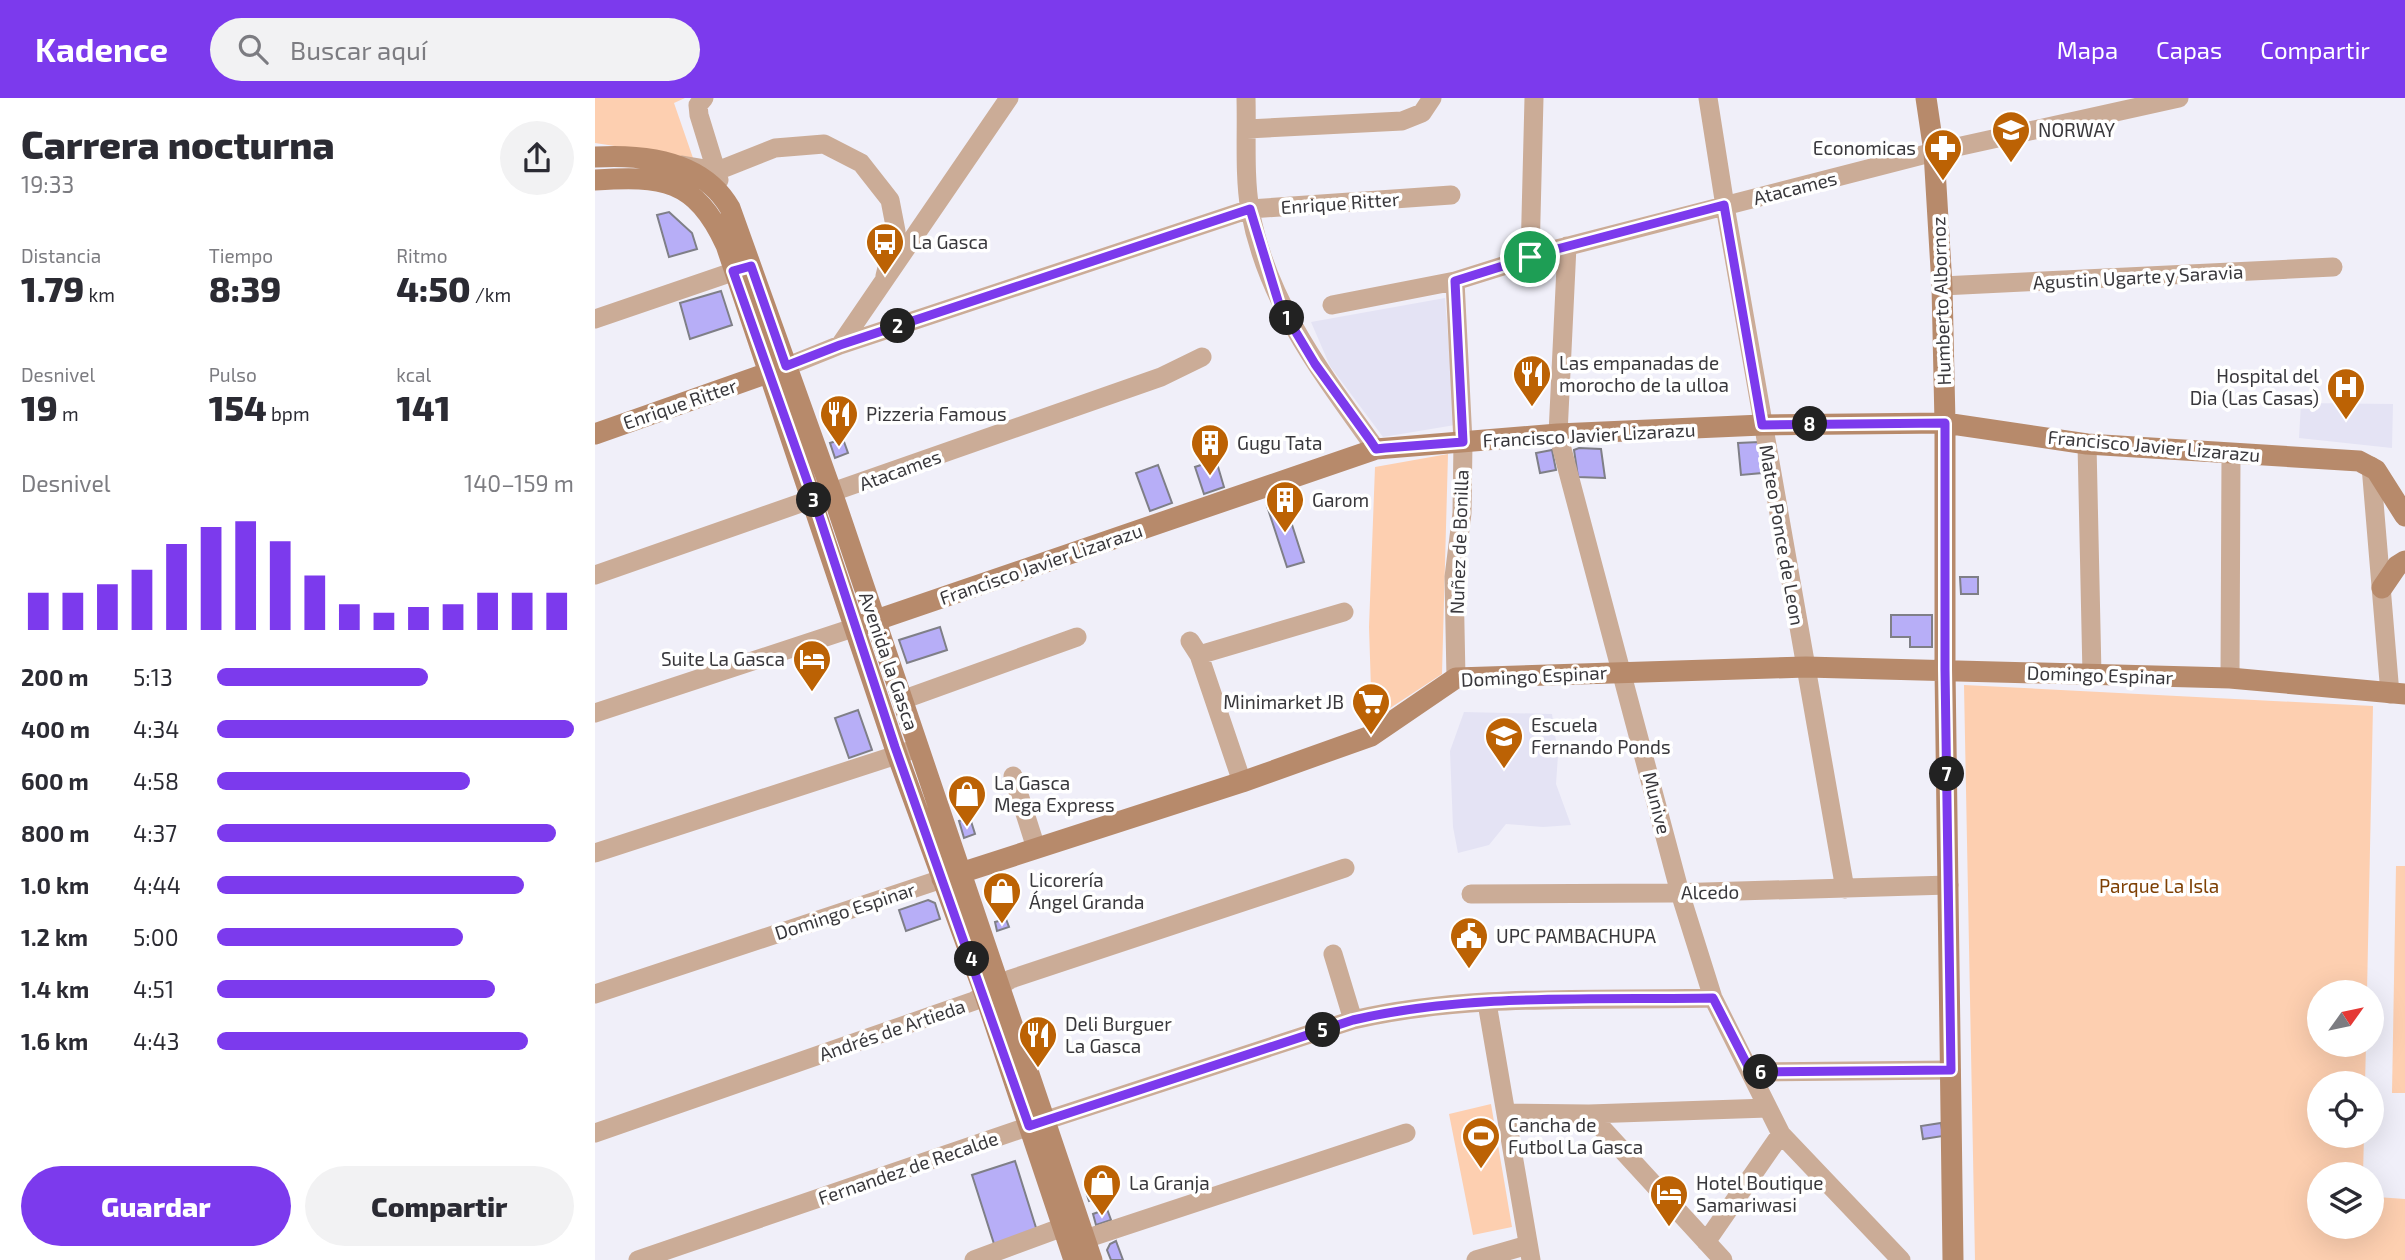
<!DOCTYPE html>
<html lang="es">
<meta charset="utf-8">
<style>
body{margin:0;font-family:"Exo 2",sans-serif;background:#f2f2f3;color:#2b2b33;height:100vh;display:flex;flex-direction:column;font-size:26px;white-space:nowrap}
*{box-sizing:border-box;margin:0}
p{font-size:23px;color:#7c7c81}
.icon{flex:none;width:38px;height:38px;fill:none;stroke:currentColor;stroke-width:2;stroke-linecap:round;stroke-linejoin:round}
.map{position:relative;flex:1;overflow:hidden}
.panel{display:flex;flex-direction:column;background:#fff;width:595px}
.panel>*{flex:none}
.needle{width:46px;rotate:57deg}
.buttons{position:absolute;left:1712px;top:882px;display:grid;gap:14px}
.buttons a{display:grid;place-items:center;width:77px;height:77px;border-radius:50%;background:#fff;box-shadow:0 7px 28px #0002;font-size:35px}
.pin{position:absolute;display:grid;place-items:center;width:60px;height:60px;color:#fff;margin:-30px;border:4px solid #fff;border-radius:50%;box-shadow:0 2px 7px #0007}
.km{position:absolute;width:35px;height:35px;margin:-18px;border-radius:50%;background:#222;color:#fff;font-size:19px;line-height:35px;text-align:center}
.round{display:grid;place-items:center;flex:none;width:74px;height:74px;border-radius:37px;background:#f2f2f3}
.head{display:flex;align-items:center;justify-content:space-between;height:119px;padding:0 21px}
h1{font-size:38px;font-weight:800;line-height:52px}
.figures{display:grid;grid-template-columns:repeat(3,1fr);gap:10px;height:119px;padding:7px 21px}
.figures div{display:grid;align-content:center}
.figures b{font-size:35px;font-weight:800}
.figures small{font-size:19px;font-weight:400}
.figures p{font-size:19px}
.chart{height:196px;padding:14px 21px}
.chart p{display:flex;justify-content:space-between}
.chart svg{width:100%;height:126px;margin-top:7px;stroke:#7c3aed;stroke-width:6}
.primary-button{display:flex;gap:14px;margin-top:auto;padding:14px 21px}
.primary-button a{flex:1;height:80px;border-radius:42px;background:#7c3aed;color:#fff;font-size:28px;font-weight:800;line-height:80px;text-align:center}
.primary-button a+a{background:#f2f2f3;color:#2b2b33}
ul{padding:0 21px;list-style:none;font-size:23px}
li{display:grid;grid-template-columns:112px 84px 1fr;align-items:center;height:52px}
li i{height:18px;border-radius:9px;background:#7c3aed}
header{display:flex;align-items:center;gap:42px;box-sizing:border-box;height:98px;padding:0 35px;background:#7c3aed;color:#fff}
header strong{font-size:33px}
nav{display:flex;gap:38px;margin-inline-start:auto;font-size:24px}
.search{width:490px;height:63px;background:#f2f2f3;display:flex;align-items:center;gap:18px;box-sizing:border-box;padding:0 24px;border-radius:38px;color:#7c7c81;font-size:26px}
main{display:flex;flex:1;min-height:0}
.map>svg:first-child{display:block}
</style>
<header>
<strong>Kadence</strong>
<div class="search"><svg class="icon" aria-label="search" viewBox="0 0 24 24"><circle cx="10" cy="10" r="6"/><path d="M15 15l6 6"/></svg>Buscar aquí</div>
<nav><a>Mapa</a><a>Capas</a><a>Compartir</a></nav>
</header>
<main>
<section class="panel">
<div class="head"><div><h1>Carrera nocturna</h1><p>19:33</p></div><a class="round"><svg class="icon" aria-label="share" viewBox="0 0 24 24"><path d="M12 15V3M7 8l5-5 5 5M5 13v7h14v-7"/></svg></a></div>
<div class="figures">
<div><p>Distancia</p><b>1.79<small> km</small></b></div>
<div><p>Tiempo</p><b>8:39</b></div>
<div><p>Ritmo</p><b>4:50<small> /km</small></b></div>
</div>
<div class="figures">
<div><p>Desnivel</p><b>19<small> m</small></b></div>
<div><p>Pulso</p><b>154<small> bpm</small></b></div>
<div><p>kcal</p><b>141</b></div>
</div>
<div class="chart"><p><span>Desnivel</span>140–159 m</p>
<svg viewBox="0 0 160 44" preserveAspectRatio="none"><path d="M5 44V31M15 44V31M25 44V28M35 44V23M45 44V14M55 44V8M65 44V6M75 44V13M85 44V25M95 44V35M105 44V38M115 44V36M125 44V35M135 44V31M145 44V31M155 44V31"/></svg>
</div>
<ul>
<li><b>200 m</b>5:13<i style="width:59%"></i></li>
<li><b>400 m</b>4:34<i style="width:100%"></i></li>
<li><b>600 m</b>4:58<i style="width:71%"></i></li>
<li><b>800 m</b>4:37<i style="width:95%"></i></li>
<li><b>1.0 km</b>4:44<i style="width:86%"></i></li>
<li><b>1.2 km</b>5:00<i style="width:69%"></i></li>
<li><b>1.4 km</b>4:51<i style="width:78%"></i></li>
<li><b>1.6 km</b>4:43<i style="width:87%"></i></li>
</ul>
<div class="primary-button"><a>Guardar</a><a>Compartir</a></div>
</section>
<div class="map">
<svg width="1810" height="1162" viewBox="0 0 1810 1162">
<rect width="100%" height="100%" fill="#f0eff9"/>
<path fill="#e4e3f4" d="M850,200L860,327L788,339L735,268L716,224Z
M1706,305L1798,306L1797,350L1704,340Z
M869,614L957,616L963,657L961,686L976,727L948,729L911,726L894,747L863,755L858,729L855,653Z"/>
<path fill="#fdcfb0" d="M0,0H90L79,5L98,60L0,45Z
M853,356L847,576L777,622L774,529L780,369Z
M1369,587L1778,608L1772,894H1724V947H1771L1770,985H1724V1038H1769L1768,1076H1724V1129H1776V1106L1782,1099L1810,1101V1162H1380Z
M1801,768H1810V995H1797Z
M896,1006L917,1129L878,1137L854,1016Z"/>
<path fill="#b7aef7" stroke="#7f7f87" stroke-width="2" d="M74,114L97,135L102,151L74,159L62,117Z
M126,193L137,227L95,241L85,205Z
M248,341L253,355L240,360L235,345Z
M1164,344L1167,375L1146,377L1143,345Z
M984,350L1006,351L1010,380L983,379L979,352Z
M957,352L961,372L945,375L941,355Z
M621,362L629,389L609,396L600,369Z
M563,367L577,405L555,413L541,375Z
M689,402L709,464L692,469L672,408Z
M1365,479H1383V496H1366Z
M1296,517H1337V549H1315V539H1296Z
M345,529L352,552L312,565L304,542Z
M263,612L277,652L254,660L240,620Z
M375,720L380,736L369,740L364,723Z
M333,802L340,805L345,821L311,833L304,812Z
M411,821L414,829L402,833L400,824Z
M1346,1025L1348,1038L1328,1041L1326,1028Z
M420,1063L443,1136L400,1149L377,1077Z
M500,1084L505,1099L494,1103L489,1088Z
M512,1111L516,1122L501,1127L498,1116Z
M521,1143L528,1162H516L512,1152L515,1146Z"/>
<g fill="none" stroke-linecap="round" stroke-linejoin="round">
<path stroke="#cbac97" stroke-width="19" d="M109,0L103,7L104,17L124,82
M651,0C652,36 649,77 655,112C672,205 728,277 781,351
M1113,0L1130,108L1250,791
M652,31L807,23L827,15L837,0
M87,67L122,73L180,50L229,46L266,65L295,102L301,133L290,178
M972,148L963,336L1085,795L1118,900L1186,1036L1306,1162
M935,159L939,0
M860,183L868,344L867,415L859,479L861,580
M1347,188L1738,169
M737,207L860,183L962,151L1339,54L1584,0
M0,221L155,168
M245,247L414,0
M178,274L245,247L655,111L856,97
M1492,346L1497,577
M1776,368L1795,596
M0,477L566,279L607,259
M595,543L604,557L647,684
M604,557L749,514
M1635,580L1636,356
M307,602L482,539
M0,615L261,529
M418,678L441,750
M0,755L323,650
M876,796L1076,795L1354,787
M738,856L758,922
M0,896L347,781
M892,905L936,1162
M1156,974L1356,972
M913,1015L994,1016L1173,1010
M994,1016L1128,1162
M0,1035L379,903L416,881L750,770
M1111,1144L1186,1036
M475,1146L811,1035
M43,1162L461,1019L758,922C875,895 999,903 1118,900
M379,1162L468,1129
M881,1162L933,1147"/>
<path stroke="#b78a6b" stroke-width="21" d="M1331,0L1339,54L1347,188L1350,325V571L1358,1162
M0,59C50,56 108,63 135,110L241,406L497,1162
M0,82C67,78 100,80 131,147L303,659L390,897L479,1162
M0,336L173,275
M1787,490L1802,468L1810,463
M261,529L781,351L963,336L1167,327L1350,325L1492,346L1764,363L1781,372L1810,418
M347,781L647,684L776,638L861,580L1211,569L1635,580L1810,596"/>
</g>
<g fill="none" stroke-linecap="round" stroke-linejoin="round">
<defs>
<path id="route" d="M1129,107L1167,327L1350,325V571L1356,972L1156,974L1118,900C1000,902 874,895 758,922L434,1028L300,649L219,402L138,173L156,168L191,268L245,247L655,111L684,206L720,266L775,342L781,351L790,350L868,344L860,183L962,151Z"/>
</defs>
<use href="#route" stroke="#fff" stroke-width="14"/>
<use href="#route" stroke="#7c3aed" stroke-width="9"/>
</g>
<defs>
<symbol id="school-pin" viewBox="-11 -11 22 30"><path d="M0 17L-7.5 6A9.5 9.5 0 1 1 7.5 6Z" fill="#bc6204" stroke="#fff"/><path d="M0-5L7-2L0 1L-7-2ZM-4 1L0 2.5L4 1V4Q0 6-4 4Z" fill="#fff"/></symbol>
<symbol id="pharmacy-pin" viewBox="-11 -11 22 30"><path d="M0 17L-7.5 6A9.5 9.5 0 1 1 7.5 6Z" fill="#bc6204" stroke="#fff"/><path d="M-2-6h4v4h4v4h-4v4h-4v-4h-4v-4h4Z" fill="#fff"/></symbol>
<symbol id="bus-pin" viewBox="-11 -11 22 30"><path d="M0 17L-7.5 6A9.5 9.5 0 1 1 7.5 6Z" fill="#bc6204" stroke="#fff"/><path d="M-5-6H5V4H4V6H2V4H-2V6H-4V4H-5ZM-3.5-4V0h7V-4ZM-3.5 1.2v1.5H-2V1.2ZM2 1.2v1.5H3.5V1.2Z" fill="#fff"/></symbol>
<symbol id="restaurant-pin" viewBox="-11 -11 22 30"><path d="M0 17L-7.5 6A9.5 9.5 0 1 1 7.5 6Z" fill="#bc6204" stroke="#fff"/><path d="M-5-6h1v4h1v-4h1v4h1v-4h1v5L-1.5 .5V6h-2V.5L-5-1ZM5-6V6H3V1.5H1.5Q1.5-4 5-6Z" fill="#fff"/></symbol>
<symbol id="hospital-pin" viewBox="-11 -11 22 30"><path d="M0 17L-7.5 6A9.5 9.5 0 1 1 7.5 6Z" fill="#bc6204" stroke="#fff"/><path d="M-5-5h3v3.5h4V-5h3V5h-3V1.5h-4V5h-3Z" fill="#fff"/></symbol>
<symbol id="building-pin" viewBox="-11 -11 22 30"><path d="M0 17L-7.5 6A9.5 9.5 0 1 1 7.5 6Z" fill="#bc6204" stroke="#fff"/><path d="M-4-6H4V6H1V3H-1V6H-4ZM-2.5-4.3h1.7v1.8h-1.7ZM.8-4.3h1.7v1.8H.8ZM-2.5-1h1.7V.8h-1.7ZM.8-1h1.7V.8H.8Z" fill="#fff"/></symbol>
<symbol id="hotel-pin" viewBox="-11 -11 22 30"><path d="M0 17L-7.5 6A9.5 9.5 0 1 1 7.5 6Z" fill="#bc6204" stroke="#fff"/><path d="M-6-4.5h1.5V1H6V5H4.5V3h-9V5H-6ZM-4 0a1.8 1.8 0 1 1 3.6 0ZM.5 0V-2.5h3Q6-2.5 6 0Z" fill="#fff"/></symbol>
<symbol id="supermarket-pin" viewBox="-11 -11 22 30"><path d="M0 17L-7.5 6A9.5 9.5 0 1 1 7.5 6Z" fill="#bc6204" stroke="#fff"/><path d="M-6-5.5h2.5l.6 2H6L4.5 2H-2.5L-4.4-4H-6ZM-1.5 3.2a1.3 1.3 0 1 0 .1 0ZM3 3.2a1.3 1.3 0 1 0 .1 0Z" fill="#fff"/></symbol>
<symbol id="shop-pin" viewBox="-11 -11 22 30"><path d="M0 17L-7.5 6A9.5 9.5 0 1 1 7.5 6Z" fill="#bc6204" stroke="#fff"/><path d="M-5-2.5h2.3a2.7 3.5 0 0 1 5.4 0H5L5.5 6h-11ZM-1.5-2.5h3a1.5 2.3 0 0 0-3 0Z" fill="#fff"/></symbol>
<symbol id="civic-pin" viewBox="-11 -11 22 30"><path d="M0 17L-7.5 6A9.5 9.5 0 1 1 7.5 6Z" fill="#bc6204" stroke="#fff"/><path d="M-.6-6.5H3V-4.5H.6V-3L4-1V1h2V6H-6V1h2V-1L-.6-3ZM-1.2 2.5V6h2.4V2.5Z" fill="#fff"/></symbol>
<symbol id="stadium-pin" viewBox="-11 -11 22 30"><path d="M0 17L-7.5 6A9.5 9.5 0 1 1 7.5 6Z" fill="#bc6204" stroke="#fff"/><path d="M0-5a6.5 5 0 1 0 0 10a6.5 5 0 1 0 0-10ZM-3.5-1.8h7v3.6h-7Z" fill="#fff"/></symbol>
</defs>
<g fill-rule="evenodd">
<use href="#school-pin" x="1394" y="10" width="44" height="60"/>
<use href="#pharmacy-pin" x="1326" y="28" width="44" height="60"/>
<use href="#bus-pin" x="268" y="122" width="44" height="60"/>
<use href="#restaurant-pin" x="915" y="254" width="44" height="60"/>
<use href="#hospital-pin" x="1729" y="267" width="44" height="60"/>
<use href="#restaurant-pin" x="222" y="294" width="44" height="60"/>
<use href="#building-pin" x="593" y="323" width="44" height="60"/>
<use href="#building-pin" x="668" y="380" width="44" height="60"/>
<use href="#hotel-pin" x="195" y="539" width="44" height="60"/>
<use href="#supermarket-pin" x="754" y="582" width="44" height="60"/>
<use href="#school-pin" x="887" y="616" width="44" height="60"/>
<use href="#shop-pin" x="350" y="674" width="44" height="60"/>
<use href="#shop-pin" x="385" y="771" width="44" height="60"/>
<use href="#civic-pin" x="852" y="816" width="44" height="60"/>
<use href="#restaurant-pin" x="421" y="915" width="44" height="60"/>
<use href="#stadium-pin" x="864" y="1016" width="44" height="60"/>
<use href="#shop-pin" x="485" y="1063" width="44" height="60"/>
<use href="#hotel-pin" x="1052" y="1074" width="44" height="60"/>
</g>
<g text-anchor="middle" stroke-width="7" stroke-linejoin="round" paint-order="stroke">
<g font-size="19" fill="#39383c" stroke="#fff" text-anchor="start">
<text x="1443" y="39">NORWAY</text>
<text x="1321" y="57" text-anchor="end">Economicas</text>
<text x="317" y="151">La Gasca</text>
<text x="964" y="272">Las empanadas de<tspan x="964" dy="22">morocho de la ulloa</tspan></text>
<text x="1724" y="285" text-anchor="end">Hospital del<tspan x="1724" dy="22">Dia (Las Casas)</tspan></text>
<text x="271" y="323">Pizzeria Famous</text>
<text x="642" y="352">Gugu Tata</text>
<text x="717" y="409">Garom</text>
<text x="190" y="568" text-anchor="end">Suite La Gasca</text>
<text x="749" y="611" text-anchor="end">Minimarket JB</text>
<text x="936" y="634">Escuela<tspan x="936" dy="22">Fernando Ponds</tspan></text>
<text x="399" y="692">La Gasca<tspan x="399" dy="22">Mega Express</tspan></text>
<text x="434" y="789">Licorería<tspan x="434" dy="22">Ángel Granda</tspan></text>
<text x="901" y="845">UPC PAMBACHUPA</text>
<text x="470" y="933">Deli Burguer<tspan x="470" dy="22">La Gasca</tspan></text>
<text x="913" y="1034">Cancha de<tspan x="913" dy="22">Futbol La Gasca</tspan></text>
<text x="534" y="1092">La Granja</text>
<text x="1101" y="1092">Hotel Boutique<tspan x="1101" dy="22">Samariwasi</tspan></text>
</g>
<g font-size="19" fill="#39383c" stroke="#fff">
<text transform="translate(1200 90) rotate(-14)" y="7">Atacames</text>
<text transform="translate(745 105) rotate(-4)" y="7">Enrique Ritter</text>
<text transform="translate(1543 179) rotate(-3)" y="7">Agustin Ugarte y Saravia</text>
<text transform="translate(1346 203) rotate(-92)" y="7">Humberto Albornoz</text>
<text transform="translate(85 306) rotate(-19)" y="7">Enrique Ritter</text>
<text transform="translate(994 337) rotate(-3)" y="7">Francisco Javier Lizarazu</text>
<text transform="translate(1559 348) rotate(5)" y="7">Francisco Javier Lizarazu</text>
<text transform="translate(305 372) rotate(-20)" y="7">Atacames</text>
<text transform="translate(1187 437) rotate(80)" y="7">Mateo Ponce de Leon</text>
<text transform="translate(864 444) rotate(-88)" y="7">Nuñez de Bonilla</text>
<text transform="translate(446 466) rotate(-19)" y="7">Francisco Javier Lizarazu</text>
<text transform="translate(294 563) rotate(71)" y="7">Avenida la Gasca</text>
<text transform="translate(1505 577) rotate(2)" y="7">Domingo Espinar</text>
<text transform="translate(939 578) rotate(-3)" y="7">Domingo Espinar</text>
<text transform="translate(1062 705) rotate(76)" y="7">Munive</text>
<text transform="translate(1115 794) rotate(-1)" y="7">Alcedo</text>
<text transform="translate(250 813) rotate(-18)" y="7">Domingo Espinar</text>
<text transform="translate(297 932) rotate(-19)" y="7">Andrés de Artieda</text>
<text transform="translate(313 1070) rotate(-19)" y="7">Fernandez de Recalde</text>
</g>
<g font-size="19" fill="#7e4004" stroke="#fff">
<text x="1564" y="795">Parque La Isla</text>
</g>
</g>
</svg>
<div class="buttons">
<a><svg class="needle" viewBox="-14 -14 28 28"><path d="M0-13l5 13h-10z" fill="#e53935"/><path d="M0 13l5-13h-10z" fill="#7c7c81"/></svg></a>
<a><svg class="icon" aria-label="locate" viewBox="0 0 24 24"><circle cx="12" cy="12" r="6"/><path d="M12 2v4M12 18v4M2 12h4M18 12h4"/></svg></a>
<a><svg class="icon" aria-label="layers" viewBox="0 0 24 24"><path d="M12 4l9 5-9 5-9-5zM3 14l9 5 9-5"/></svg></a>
</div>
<div class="pin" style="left:935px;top:159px;background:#1e9e55"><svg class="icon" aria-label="arrive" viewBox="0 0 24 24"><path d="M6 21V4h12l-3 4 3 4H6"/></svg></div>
<b class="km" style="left:692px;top:220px">1</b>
<b class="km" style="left:303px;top:228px">2</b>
<b class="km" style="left:219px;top:402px">3</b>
<b class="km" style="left:377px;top:861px">4</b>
<b class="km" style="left:728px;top:932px">5</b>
<b class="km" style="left:1166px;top:974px">6</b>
<b class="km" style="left:1352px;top:676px">7</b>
<b class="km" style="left:1215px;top:326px">8</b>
</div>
</main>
